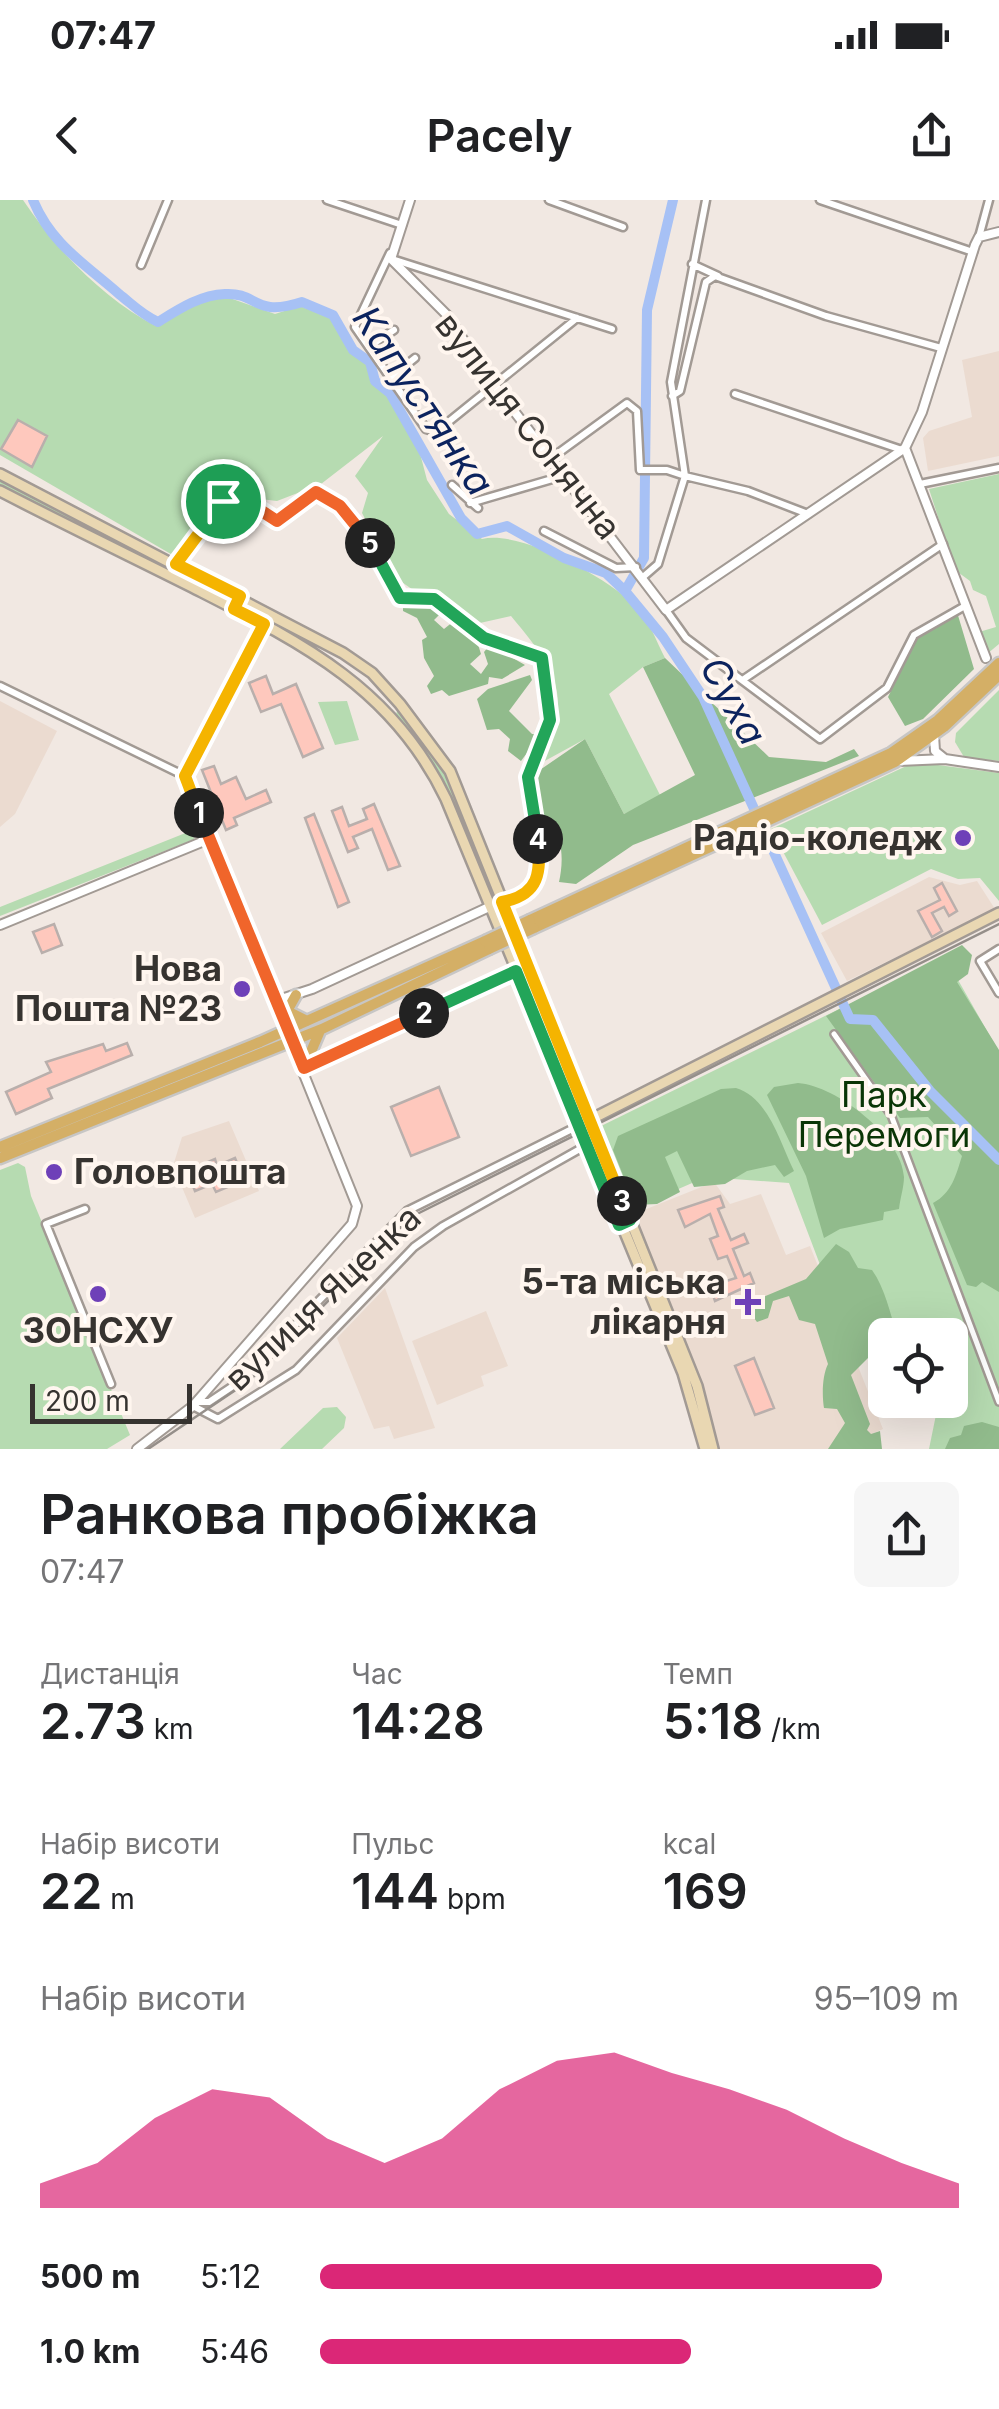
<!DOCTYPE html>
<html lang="uk">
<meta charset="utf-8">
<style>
body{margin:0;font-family:Inter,sans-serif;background:#f6f6f6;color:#202124;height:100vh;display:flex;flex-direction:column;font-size:38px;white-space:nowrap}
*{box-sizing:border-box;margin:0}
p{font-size:32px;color:#757577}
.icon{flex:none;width:55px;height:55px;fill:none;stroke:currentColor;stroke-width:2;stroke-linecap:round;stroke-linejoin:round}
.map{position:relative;height:1249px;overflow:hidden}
.details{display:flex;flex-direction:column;background:#fff;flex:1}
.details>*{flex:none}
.buttons{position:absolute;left:868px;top:1118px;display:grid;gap:20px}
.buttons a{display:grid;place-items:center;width:100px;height:100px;border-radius:15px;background:#fff;box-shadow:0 10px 40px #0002;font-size:50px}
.scale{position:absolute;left:30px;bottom:25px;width:162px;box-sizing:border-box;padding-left:10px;border:5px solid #363330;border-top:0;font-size:28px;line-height:35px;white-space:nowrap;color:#363330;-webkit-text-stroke:8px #fff6ef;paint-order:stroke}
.pin{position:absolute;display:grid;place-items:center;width:85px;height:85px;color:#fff;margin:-42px;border:5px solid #fff;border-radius:50%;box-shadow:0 2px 10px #0007}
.km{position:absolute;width:50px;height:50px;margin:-25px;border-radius:50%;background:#222;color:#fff;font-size:28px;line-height:50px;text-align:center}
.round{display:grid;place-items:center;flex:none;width:105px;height:105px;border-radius:15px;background:#f6f6f6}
.headline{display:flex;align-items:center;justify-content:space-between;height:170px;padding:0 40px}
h1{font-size:55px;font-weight:600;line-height:75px}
.metrics{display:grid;grid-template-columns:repeat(3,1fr);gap:15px;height:170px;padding:10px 40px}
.metrics div{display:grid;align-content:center}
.metrics b{font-size:50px;font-weight:600}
.metrics small{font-size:28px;font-weight:400}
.metrics p{font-size:28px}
.chart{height:280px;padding:20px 40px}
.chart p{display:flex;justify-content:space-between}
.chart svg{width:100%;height:180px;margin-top:10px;fill:#db2777;opacity:.7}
ul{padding:0 40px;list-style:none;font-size:32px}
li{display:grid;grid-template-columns:160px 120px 1fr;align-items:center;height:75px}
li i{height:25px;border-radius:12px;background:#db2777}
.status{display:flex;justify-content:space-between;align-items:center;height:70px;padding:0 50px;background:#fff;direction:ltr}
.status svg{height:28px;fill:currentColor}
header{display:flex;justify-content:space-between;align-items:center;height:130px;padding:0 40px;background:#fff;font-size:45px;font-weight:600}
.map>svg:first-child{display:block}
</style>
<div class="status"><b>07:47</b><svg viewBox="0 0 49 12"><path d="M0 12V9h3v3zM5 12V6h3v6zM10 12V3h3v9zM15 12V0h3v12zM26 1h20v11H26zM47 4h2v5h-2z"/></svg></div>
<header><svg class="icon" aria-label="back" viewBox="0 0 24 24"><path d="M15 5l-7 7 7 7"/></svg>Pacely<svg class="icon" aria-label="share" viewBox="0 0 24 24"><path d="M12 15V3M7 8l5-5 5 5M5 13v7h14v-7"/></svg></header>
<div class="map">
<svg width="999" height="1249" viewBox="0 0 999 1249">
<rect width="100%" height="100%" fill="#f1e8e2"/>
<path fill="#ebdbd0" d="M999,151V256L928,271L923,238L929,231L972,217L962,160Z
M0,501L57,531L15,614L0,627Z
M929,677L960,685L977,681L995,709L847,781L821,733Z
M229,921L259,991L195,1018L173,966L182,937Z
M714,982L730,1004L761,994L786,1055L810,1046L883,1229L838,1249H713L708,1222L629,1016Z
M385,1088L435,1228L394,1239L389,1226L374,1229L337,1138Z
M486,1111L508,1166L481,1176L484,1186L437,1205L412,1141Z"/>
<path fill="#b6dbb1" d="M0,0H23C56,49 103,99 156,126L188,107L224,96L275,114L300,106L330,118L349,151L367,165L371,183L388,196L417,242L427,280L449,314L482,339C522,330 603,376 634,404C648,417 656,441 665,458L643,467L609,494L661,597L624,614L585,539L541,563C574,494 556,470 511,416L471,425L436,393L416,392L396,378L362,313L368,293L355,276L383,236L321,284L277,301L220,294L176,357L0,255Z
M999,274V444L987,454L979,432L996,427L986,396L973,390L970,381L955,370L929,289Z
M0,278L233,398L232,401L0,286Z
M999,490V561L964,557L955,542L956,533Z
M347,501L359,540L335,545L318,502Z
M397,511L440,562L497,696L490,699L444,584L396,515Z
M915,562L999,573V701L980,678L958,679L931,669L822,725L771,629Z
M188,632L195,639L0,716V707Z
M945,757L999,852V1249H929L939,1200H950V1135H885L852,1149L789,983L706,977L630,1010L597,928Z
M18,963L25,967L31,996L130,1235L107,1249H0V970Z
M337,1207L346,1217L344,1228L322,1249H280L323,1208Z"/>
<path fill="#91bb8c" d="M403,398L432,402L443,411L434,420L444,429L454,421L475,435L481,454L470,464L481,474L488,464L484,452L490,445L525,465L502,479L489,477L488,484L449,496L442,490L431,494L427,486L434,476L424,458L422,440L427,437L417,418L403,411Z
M957,412L974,469L923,519L905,526L888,497L917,438Z
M665,458L769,557L826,562L854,549L859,556L633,645L576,684L559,682C563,664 564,640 551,625L538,627L534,574L585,539L624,614L695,575L643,467Z
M530,475L532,480L509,511L532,534H541L521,561L508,551L510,539L499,529L487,530L477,499L488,489Z
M962,745L972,755L968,774L957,782L999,850V1092L982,1082L976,1087L967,1085L933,1003C952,993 956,975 962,956L928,917L900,918L826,816Z
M798,883C837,886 902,937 904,977C904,987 900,999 899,1009L884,1012L883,1020L840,1029L824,1038L806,976L767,895L774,887Z
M736,888C769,898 780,943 794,971L784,977L775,965L747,971L725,984L694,987L677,951L665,957L680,992L657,1004L635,1005L613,950L618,936L721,889Z
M836,1044L849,1052L858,1068L872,1070C885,1088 890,1113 897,1135H885V1151L876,1150L851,1175L870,1224L867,1230L871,1234L880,1231L882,1249H828L845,1223L837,1209L824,1208C822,1196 822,1176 828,1164L815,1124L799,1120L789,1096L773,1101L768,1118L757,1122L744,1105L806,1079Z
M982,1222L999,1227V1249H945L950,1238L961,1235L964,1226Z"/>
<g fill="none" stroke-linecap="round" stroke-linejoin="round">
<path stroke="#a7c1f5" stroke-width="10" d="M33,0C51,44 85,64 119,94C133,105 141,114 158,122C179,109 200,95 225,94C258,92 253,118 302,102L333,115L353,150L370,162L375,181L390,193L461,318L477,334L507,326L564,358L606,373L625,391
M673,0L647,110L644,358L625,391L663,437L703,497L850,819L873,820L930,891L999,960"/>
</g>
<path fill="#fec8bd" stroke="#b9afac" stroke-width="2.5" d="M18,220L47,236L32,267L1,249Z
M266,476L273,494L296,484L323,548L303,557L281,504L261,512L249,483Z
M214,566L221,584L236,577L246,599L266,590L271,602L234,618L237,625L226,630L202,570Z
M374,604L400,666L388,670L372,629L353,637L358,648L348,652L332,611L342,607L349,626L367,619L363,609Z
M314,614L349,702L338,707L305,618Z
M942,683L957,711L949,716L944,707L932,713L942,731L932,737L918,711L940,700L934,688Z
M54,724L62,745L42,753L33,732Z
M127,843L132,855L48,889L52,898L16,914L6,892L51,872L46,862L103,844L106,851Z
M439,887L459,937L411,956L391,907Z
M235,958L244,980L216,992L212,984L195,991L187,971L215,959L217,966Z
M720,996L724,1007L718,1009L731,1040L744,1034L748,1043L733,1049L744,1076L750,1073L754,1083L715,1101L710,1086L736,1078L727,1056L718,1059L710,1039L718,1036L710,1014L685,1027L678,1010Z
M754,1158L774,1208L755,1215L735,1166Z"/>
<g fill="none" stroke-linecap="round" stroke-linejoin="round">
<defs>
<path id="pedestrian" d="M834,834L891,915L999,1202"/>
<path id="minor" d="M327,0L402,25
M549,0L623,27
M820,0L973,52
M979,37L989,0
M390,53L355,127L426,229L436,232L577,118
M392,59L612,129
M692,64L718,76
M141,65L168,0
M370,146L394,130
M390,178L415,158
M735,194L902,250
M672,196L680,191L706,82L715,76L826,116L941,148
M553,257L627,203L637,211L640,270H667L685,276L671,182L706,0
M920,284L999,268
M452,285L478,308
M470,303L566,275
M544,331L616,368L636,367
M176,364L223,301L240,310L254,306L277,321L316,292C359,315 377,355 401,397L434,399L485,439L543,459L550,520L529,577L539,675L521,698L502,701
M643,377L658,364L685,276L748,291L808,314
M666,410L686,438L820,539L887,488L914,435L965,406
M744,479L943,344
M0,486L185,576
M209,639L185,576L264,425
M999,749L980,761L999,793
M85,1009L46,1024L111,1184
M197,1202H209L239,1182L407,1011L578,926
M193,1206L218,1219L296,1170L414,1047L443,1026L587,945"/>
<path id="tertiary" d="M410,0L391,59L448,116L482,169L666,410L905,248
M986,458L905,248L922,212L975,45L979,37L999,32
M934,535L935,551L945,559
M899,561L945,559L999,567
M0,725L209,639L357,1006L352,1024L193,1206L137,1249
M275,801L312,789L502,701
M304,868L529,765"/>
<path id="secondary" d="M0,274L343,453L372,473L400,504L450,571L697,1186L713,1249
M0,291C64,324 128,355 192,387C298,441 392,486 446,599L683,1173L705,1249
M578,926L999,713"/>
<path id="primary" d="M530,720L891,553L938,520L999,463
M534,728L895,562L944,527L999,475
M296,795L287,811L307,821
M304,868L319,833
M0,947L260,842L485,741
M0,958L322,829L489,749"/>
</defs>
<use href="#pedestrian" stroke="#a29a94" stroke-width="10"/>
<use href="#minor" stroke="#a29a94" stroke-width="11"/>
<use href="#tertiary" stroke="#a29a94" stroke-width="12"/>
<use href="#secondary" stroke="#a29a94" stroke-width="14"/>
<use href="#primary" stroke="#c7c6c5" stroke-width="15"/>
<use href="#pedestrian" stroke="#fff" stroke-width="5"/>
<use href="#minor" stroke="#fff" stroke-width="6"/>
<use href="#tertiary" stroke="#fff" stroke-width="8"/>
<use href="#secondary" stroke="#e9d7b2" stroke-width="9"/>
<use href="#primary" stroke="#d4af66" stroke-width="10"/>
<path stroke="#958f8a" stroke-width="2.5" d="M148,1249L249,1181L411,1017L999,724"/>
<defs>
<path id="primary-bridge" d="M485,741L530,720
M489,749L534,728"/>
</defs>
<use href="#primary-bridge" stroke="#c7c6c5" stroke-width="15" stroke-linecap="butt"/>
<use href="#primary-bridge" stroke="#d4af66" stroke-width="10"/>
</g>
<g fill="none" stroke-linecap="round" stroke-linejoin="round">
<defs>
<path id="split-1" d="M199,613L185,576L264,424L234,409L240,396L176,364L223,301"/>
<path id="split-2" d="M199,613L304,868L424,813"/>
<path id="split-3" d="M424,813L516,771L619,1025L630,1020L622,1001"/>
<path id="split-4" d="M538,639C541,672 540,695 502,702L622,1001"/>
<path id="split-5" d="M370,343L400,398L434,399L484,438L542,458L550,520L528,577L538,639"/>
<path id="split-6" d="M223,301L240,310L254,306L277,321L316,292L340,306L370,343"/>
</defs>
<use href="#split-1" stroke="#fff" stroke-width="20"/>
<use href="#split-2" stroke="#fff" stroke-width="20"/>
<use href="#split-3" stroke="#fff" stroke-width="20"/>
<use href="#split-4" stroke="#fff" stroke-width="20"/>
<use href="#split-5" stroke="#fff" stroke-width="20"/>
<use href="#split-6" stroke="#fff" stroke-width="20"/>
<use href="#split-1" stroke="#f5b400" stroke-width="12"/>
<use href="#split-2" stroke="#f0652b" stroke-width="12"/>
<use href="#split-3" stroke="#22a559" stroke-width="12"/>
<use href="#split-4" stroke="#f5b400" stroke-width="12"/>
<use href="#split-5" stroke="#22a559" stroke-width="12"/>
<use href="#split-6" stroke="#f0652b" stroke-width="12"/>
</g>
<g fill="#6e40b8" stroke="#fff6ef" stroke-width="4">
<circle cx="963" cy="638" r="10"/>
<circle cx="242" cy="789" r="10"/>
<circle cx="54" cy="972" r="10"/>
<circle cx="98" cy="1094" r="10"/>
<path d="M743 1087h10v10h10v10h-10v10h-10v-10h-10v-10h10z"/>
</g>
<g text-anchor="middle" stroke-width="8" stroke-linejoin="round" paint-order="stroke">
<g font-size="35" fill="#363330" stroke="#fff6ef">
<text transform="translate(528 226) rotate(52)" y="12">вулиця Сонячна</text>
<text transform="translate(323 1098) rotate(-43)" y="12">вулиця Яценка</text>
</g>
<g font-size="35" font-weight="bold" fill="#363330" stroke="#fff6ef" text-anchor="end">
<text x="943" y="650">Радіо-коледж</text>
<text x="222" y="781">Нова<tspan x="222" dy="40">Пошта №23</tspan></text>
<text x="74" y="984" text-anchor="start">Головпошта</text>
<text x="726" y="1094">5-та міська<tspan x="726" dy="40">лікарня</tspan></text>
<text x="98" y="1143" text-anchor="middle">ЗОНСХУ</text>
</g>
<g font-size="35" fill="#0a3506" stroke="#fff6ef">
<text x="884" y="907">Парк<tspan x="884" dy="40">Перемоги</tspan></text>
</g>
<g font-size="38" font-style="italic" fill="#0c235e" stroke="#fff6ef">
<text transform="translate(423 201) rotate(56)" y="13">Капустянка</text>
<text transform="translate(733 501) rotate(61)" y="13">Суха</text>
</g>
</g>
</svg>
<div class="buttons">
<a><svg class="icon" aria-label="locate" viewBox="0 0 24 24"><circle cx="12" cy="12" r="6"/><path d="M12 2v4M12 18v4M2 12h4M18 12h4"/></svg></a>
</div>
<div class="scale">200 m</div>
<div class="pin" style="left:223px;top:301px;background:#1e9e55"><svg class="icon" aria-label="arrive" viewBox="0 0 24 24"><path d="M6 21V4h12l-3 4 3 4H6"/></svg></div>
<b class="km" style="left:199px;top:613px">1</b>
<b class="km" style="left:424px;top:813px">2</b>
<b class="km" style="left:622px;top:1001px">3</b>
<b class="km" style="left:538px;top:639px">4</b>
<b class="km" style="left:370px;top:343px">5</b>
</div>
<section class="details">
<div class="headline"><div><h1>Ранкова пробіжка</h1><p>07:47</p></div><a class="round"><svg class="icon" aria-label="share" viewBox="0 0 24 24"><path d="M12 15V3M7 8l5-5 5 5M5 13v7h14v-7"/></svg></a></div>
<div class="metrics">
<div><p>Дистанція</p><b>2.73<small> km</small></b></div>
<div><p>Час</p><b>14:28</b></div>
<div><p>Темп</p><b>5:18<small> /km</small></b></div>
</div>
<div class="metrics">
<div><p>Набір висоти</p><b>22<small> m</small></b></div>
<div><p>Пульс</p><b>144<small> bpm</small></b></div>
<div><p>kcal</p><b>169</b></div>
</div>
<div class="chart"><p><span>Набір висоти</span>95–109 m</p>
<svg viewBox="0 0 160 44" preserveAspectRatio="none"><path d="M0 44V38L10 33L20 22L30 15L40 17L50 27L60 33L70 27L80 15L90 8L100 6L110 11L120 15L130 20L140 27L150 33L160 38V44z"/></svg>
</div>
<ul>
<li><b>500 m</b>5:12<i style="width:88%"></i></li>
<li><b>1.0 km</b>5:46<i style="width:58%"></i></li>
</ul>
</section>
